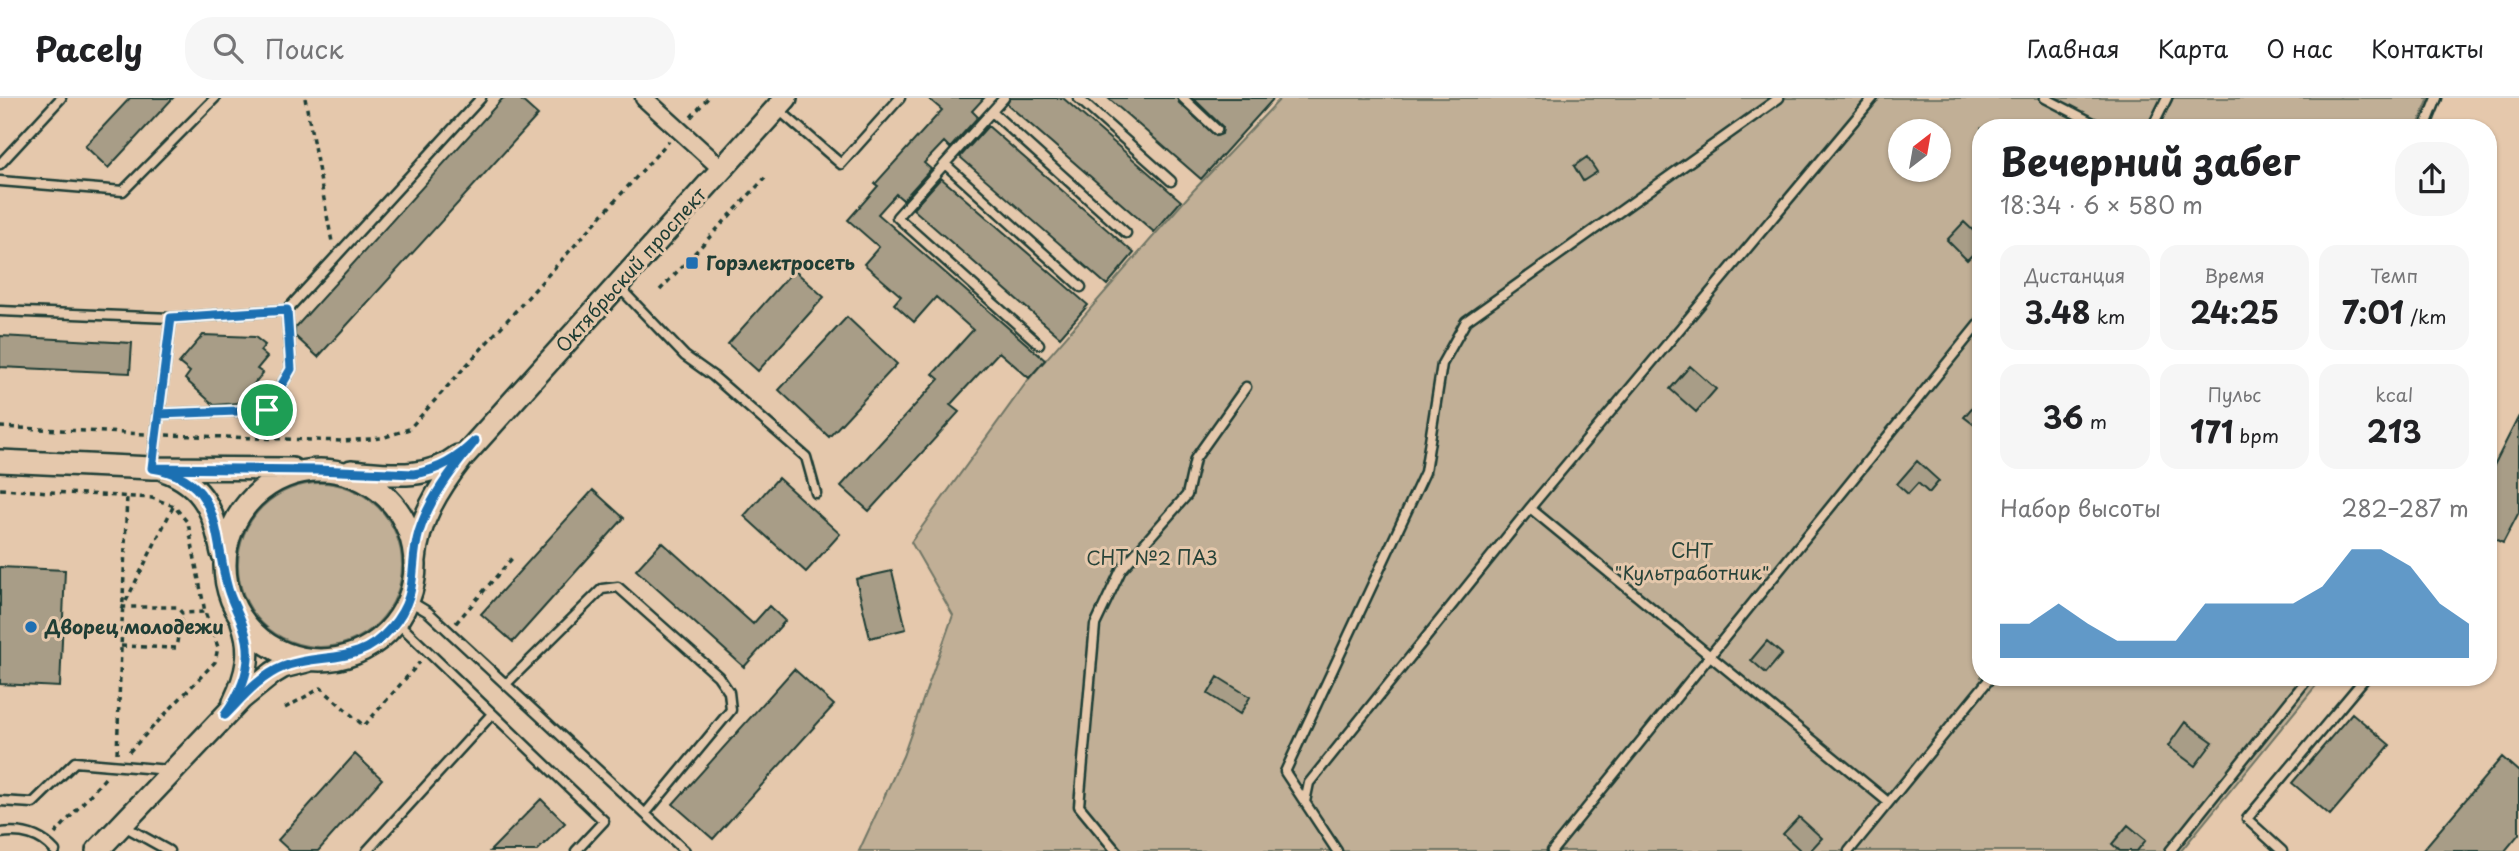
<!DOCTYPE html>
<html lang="ru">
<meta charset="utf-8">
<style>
body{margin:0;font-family:"Playpen Sans",sans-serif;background:#f6f6f6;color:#202124;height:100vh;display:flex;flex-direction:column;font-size:26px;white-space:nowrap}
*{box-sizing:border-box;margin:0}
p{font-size:23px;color:#757577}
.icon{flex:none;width:38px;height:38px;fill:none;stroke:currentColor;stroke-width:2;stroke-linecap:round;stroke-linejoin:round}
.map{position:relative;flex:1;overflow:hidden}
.drawer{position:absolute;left:1972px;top:21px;width:525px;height:567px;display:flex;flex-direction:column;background:#fff;border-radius:28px;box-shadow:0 2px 5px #0004}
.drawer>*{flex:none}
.needle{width:46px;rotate:31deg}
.controls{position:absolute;left:1888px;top:21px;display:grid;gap:14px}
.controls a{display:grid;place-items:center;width:63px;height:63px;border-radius:50%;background:#fff;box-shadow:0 2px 5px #0004;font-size:35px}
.pin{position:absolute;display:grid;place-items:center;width:60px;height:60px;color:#fff;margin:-30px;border:4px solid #fff;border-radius:50%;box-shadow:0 2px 7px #0007}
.round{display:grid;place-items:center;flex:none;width:74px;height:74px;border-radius:28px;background:#f6f6f6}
.overview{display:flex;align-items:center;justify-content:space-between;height:119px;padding:0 28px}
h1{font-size:38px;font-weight:700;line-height:52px}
.stats{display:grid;grid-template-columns:repeat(3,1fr);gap:10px;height:119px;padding:7px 28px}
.stats div{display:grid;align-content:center;border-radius:18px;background:#f6f6f6;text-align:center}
.stats b{font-size:30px;font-weight:700}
.stats small{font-size:19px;font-weight:400}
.stats p{font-size:19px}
.chart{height:196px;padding:14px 28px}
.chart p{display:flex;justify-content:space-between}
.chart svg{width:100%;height:126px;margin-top:7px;fill:#1f6fb2;opacity:.7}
header{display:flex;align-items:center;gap:42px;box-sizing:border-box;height:98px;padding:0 35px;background:#fff;border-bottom:2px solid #e0e0e0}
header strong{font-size:33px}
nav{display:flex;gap:38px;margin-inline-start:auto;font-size:24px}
.search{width:490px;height:63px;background:#f6f6f6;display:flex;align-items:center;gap:18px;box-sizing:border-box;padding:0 24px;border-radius:28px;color:#757577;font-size:26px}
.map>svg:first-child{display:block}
</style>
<header>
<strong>Pacely</strong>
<div class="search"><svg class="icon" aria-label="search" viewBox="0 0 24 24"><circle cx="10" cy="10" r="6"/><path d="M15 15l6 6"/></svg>Поиск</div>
<nav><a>Главная</a><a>Карта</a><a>О нас</a><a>Контакты</a></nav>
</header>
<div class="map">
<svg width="2519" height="753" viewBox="0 0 2519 753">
<rect width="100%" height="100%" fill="#e5c8ac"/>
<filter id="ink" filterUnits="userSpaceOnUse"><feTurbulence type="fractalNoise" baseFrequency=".0143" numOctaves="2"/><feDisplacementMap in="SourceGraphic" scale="14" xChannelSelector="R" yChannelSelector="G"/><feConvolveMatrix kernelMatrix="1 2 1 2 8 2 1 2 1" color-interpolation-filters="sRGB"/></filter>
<g filter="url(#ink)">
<path fill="#c1af96" stroke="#707665" stroke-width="2" fill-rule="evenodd" d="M1281,0H2429L2417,30H1981V579H2323L2181,753H859L903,658L953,517L911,444L1028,282L1193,93ZM1900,33H1939V72H1900Z
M238 467a82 82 0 1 1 164 0a82 82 0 1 1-164 0Z"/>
<path fill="#a89d87" stroke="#1f3d34" stroke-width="2" d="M130,0H173L108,70L85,48Z
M503,0H519L538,17L318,259L295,238V230Z
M928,0H984L972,13L978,19L950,50L944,44L924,65L931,71L903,102L896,96L878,116L1045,262L1029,280L999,254L950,307L959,314L869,413L841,388L939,281L933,276L973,232L936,199L914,224L894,206L901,198L864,166L879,149L848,122L878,88L875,86L942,12Z
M1010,0H1063L1181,103L1154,134L1007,6Z
M1108,0H1177L1179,5L1216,38L1222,36L1223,29L1193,0H1274L1201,81Z
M988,28L1134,155L1107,187L960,59Z
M1587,59L1597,74L1583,83L1574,68Z
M941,80L1088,207L1060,239L913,111Z
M1964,124L1981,140V148L1967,162L1947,142Z
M794,172L824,199L758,273L728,246Z
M847,219L897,266L829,339L779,292Z
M203,237L255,239L265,247L260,253L267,259L257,271L263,275L238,305L214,307L185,281L190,274L179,265Z
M0,238L132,245L130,275L0,269Z
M1690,268L1716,291L1696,314L1670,291Z
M1981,299V332L1964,319Z
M2519,318V414L2503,445L2488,438V379Z
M1917,363L1939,383L1929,395L1918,385L1908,396L1897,386Z
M778,380L840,436L806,474L744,418Z
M593,392L624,420L513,544L481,516Z
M662,444L753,526L769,508L785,523L744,569L636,472Z
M0,469L65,472L60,589L0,586Z
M892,473L906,531L870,540L856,481Z
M1767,543L1782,556L1766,575L1751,562Z
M794,571L834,607L713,741L673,706Z
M1218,579L1250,599L1240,616L1208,596Z
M2352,615L2390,647L2330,717L2292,685Z
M2185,624L2213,644L2195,668L2168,648Z
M355,656L382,681L318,753H290L278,742Z
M2502,659L2519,674V736L2505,753H2422Z
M541,701L565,725L537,753H490Z
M1799,719L1822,740L1810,753H1801L1783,736Z
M2128,727L2146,742L2137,753H2120L2112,746Z"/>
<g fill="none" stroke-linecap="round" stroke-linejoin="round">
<defs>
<path id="lane" d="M1004,0L897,119L1039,246
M1078,0L1171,83
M1183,0L1217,32
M2045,0L2103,30
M779,12L841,66L900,0
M992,14L1126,135
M2152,30L2167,0
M2425,30L2437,0
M0,66L61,0
M945,66L1081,189
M0,83L123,93L215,0
M619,189L685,258L713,278L806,359L816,395
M0,213L171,220
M159,316L267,312L291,271L287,212
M152,369L171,220L287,212L481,0
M1530,410L1888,704
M408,502L428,514L685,753
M396,523L604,723L576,753
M506,586L602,491L618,489L718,578L729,594L731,612L645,716
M0,703L33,705L75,664L169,672
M1305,704L1309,685L1530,410L1873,0
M124,728L169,753
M0,735C22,732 40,736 55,753
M367,753L492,616
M1116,753L1079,708L1095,527L1121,472L1187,397L1195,361L1246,289
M1337,753L1285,674L1425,374L1442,266L1466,223L1779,0
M1552,753L1981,223
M1849,753L1991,579
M2170,753L2309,579
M2282,753L2247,721L2366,579"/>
<path id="street" d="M644,0L722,71"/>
<path id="secondary" d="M0,363L152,370L292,371
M225 467a95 95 0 1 1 190 0a95 95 0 1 1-190 0Z
M164,372C206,388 213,414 222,455
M351,373C388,376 426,383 458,358
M415,462C418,423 438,391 462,360L786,0
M234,604C247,577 253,553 242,524
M97,753L241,601L273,575L283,569L307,563"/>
</defs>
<use href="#lane" stroke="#1f3d34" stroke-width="13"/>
<use href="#street" stroke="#1f3d34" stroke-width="21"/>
<use href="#secondary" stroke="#1f3d34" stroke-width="26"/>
<path stroke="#1f3d34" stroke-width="3.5" stroke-dasharray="5 5" stroke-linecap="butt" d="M305,0L332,144
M691,19L708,0
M660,192L765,80
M0,329L145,336
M166,337L344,343L382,340L409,331L669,43
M0,391L152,400L174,408L188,425L205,514L218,549L215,564L128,655
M173,409L123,509H177L182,515L205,514
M456,525L514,458
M121,548L176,550L182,515
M285,610L321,590L364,628L420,564
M117,655L127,397
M55,736L106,679"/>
<use href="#lane" stroke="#e5c8ac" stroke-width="8"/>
<use href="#street" stroke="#e5c8ac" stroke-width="16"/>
<use href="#secondary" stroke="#e5c8ac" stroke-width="21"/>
</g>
</g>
<g fill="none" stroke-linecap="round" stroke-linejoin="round" filter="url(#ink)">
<defs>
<path id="route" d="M267,312L159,316L152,370C224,381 213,440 228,491C232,505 240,517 244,531C255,562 243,592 225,617C242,600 260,578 283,569C323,553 357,570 391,530C421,495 408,471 419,434C430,399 453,371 475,343C457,361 439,372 414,376L316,372L152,370L171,220L287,212L291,271L267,312"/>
</defs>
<use href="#route" stroke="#fff" stroke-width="14"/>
<use href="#route" stroke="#1f6fb2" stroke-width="9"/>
</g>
<g fill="#1f6fb2" stroke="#e5c8ac" stroke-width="2.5">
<rect x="685" y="158" width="14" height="14" rx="3.5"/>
<circle cx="31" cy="529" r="7"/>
</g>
<g text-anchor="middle" stroke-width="6" stroke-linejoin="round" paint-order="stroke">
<g font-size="19" font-weight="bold" fill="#1f3d34" stroke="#e5c8ac" text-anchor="start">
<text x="706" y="172">Горэлектросеть</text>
<text x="45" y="536">Дворец молодежи</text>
</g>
<g font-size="19" fill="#1f3d34" stroke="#e5c8ac">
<text transform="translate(631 172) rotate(-48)" y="7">Октябрьский проспект</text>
</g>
<g font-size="19" fill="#274339" stroke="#e5c8ac">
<text x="1692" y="460">СНТ<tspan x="1692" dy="22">"Культработник"</tspan></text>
<text x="1152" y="467">СНТ №2 ПАЗ</text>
</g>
</g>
</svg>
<div class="controls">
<a><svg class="needle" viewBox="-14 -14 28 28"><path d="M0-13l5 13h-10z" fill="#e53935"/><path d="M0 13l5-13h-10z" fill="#757577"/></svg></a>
</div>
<div class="pin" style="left:267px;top:312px;background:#1e9e55"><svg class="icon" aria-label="arrive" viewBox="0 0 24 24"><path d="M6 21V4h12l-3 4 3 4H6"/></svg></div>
<section class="drawer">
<div class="overview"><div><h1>Вечерний забег</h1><p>18:34 · 6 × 580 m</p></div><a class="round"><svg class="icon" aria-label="share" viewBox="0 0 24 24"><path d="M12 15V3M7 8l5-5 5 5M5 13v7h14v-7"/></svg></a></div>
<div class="stats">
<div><p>Дистанция</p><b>3.48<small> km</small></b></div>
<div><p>Время</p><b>24:25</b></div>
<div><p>Темп</p><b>7:01<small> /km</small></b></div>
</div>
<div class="stats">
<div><b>36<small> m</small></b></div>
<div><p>Пульс</p><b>171<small> bpm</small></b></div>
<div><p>kcal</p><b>213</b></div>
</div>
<div class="chart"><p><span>Набор высоты</span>282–287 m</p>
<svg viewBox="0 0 160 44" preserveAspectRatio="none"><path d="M0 44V32L10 32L20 25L30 32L40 38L50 38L60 38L70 25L80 25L90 25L100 25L110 19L120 6L130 6L140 12L150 25L160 32V44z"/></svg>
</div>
</section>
</div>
